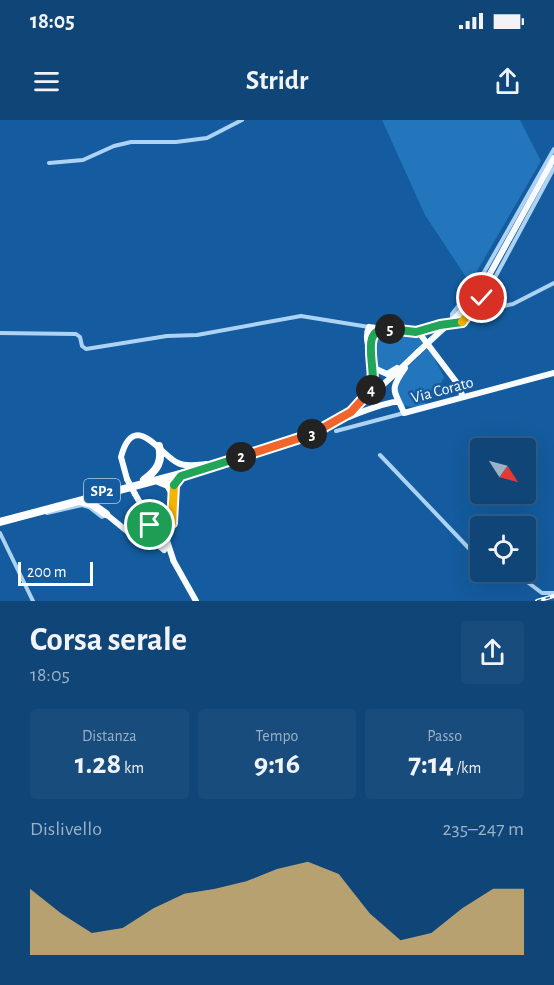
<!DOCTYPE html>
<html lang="it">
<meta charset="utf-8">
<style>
body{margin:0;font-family:"Alegreya Sans",sans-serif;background:#184c7c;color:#f1f3f6;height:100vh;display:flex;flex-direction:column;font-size:22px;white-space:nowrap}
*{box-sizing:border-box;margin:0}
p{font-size:20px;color:#9bb1c6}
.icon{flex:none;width:33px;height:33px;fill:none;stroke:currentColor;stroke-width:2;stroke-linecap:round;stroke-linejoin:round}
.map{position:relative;height:481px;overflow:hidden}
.sheet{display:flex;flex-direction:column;background:#0f4577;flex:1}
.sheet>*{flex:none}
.needle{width:39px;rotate:126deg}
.buttons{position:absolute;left:470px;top:318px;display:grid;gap:12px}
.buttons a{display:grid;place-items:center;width:66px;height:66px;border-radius:6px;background:#0f4577;box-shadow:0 6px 24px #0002,0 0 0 2px #2f5d89;font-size:30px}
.scale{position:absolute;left:18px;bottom:15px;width:75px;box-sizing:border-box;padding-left:6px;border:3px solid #fff;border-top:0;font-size:16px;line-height:21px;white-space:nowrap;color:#fff;-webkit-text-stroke:4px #145c9f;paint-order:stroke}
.pin{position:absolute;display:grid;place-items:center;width:51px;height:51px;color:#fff;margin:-26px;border:3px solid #fff;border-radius:50%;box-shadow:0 2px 6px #0007}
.km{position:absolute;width:30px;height:30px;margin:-15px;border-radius:50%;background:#222;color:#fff;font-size:16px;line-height:30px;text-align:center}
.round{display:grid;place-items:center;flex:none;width:63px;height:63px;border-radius:6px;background:#184c7c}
.overview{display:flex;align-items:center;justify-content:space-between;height:102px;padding:0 30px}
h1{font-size:33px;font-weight:700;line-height:45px}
.figures{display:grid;grid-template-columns:repeat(3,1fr);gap:9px;height:102px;padding:6px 30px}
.figures div{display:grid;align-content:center;border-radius:6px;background:#184c7c;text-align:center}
.figures b{font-size:30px;font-weight:700}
.figures small{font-size:16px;font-weight:400}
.figures p{font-size:16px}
.chart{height:168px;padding:12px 30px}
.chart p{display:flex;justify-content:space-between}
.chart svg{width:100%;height:108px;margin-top:6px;fill:#ffc96f;opacity:.7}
.status{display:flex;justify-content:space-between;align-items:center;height:42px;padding:0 30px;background:#0f4577;direction:ltr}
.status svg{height:16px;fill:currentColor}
header{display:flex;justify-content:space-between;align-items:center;height:78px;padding:0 30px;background:#0f4577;font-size:27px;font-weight:700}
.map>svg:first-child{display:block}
</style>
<div class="status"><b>18:05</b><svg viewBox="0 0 49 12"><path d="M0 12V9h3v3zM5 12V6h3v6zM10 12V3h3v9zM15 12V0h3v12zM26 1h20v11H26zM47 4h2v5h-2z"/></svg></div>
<header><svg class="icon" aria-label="menu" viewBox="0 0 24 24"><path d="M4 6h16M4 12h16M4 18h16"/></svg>Stridr<svg class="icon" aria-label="share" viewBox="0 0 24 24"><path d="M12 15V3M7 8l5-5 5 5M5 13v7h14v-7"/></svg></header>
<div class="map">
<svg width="554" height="481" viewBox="0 0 554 481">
<rect width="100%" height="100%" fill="#145c9f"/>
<path fill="#2375bc" d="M382,0H520L541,41L470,163L425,95Z
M386,211L420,216L425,222L391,252L385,254L376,247L371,222L377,212Z
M428,227L444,257C440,270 423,270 426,285L412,287L402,285L395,274L402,253Z"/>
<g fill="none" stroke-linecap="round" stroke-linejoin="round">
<path stroke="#acd3f4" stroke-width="4" d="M49,43L83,40L114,26L131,22H176L207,18L242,0
M471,193L513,184L554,163
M452,202V194L483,154L554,29
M416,212L440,205L455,204L465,200L491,165L554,48
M0,213L76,214L80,217L82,226L86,229L167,216L197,215L301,196L369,207
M336,311L404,293
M380,335L480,440
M47,393L82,385L89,387L102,397L106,394
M0,413L33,481
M514,452L542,473H554"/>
<path stroke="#f9fcff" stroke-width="6" d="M456,197L487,159L554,38
M369,207L420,214L457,263L463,277
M369,207L372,218L370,226
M374,248L387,254L397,248
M405,248C388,272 395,270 404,293L554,253
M368,275C384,248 360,225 369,207
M349,297C358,293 390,281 397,282
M203,348C237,336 272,331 305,317C350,299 383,265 418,232
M127,359L121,337C134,288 161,336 178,343C186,347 197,345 206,344
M135,374L166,428
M106,394L133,416L152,420L164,430
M173,440L196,481
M174,442L167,421L174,396L172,372L174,364L185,355"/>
<path stroke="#fff" stroke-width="8" d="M144,360C157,350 163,342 159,326
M158,361L168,365L172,372
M80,381L92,384L106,394
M0,402L206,347"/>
<defs>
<path id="rail" d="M537,481L554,476"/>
</defs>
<use href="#rail" stroke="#fff" stroke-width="4"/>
<use href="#rail" stroke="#145c9f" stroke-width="1.5" stroke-dasharray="4.5" stroke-linecap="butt"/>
<path stroke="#f9fcff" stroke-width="6" d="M418,232L456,197
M127,359L135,374"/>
</g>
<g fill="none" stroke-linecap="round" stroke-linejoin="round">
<defs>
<path id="split-1" d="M150,405L149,398L160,408L172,403L174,365"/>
<path id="split-2" d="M174,365L181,356L241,337"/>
<path id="split-3" d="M241,337L312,314"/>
<path id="split-4" d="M312,314L351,292L371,270"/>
<path id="split-5" d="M371,270C379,249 356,207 390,209"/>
<path id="split-6" d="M390,209L416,212L440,205L462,202"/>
<path id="split-7" d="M462,202L482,178"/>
</defs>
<use href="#split-1" stroke="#fff" stroke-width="12"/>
<use href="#split-2" stroke="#fff" stroke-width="12"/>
<use href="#split-3" stroke="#fff" stroke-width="12"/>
<use href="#split-4" stroke="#fff" stroke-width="12"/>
<use href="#split-5" stroke="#fff" stroke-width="12"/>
<use href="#split-6" stroke="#fff" stroke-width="12"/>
<use href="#split-7" stroke="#fff" stroke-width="12"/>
<use href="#split-1" stroke="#f5b400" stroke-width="8"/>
<use href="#split-2" stroke="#22a559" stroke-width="8"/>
<use href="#split-3" stroke="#f0652b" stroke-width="8"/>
<use href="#split-4" stroke="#f0652b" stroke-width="8"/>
<use href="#split-5" stroke="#22a559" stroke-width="8"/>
<use href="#split-6" stroke="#22a559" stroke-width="8"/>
<use href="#split-7" stroke="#f5b400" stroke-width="8"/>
</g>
<g text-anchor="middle" stroke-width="5" stroke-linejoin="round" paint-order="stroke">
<rect fill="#145c9f" stroke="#b8cee2" stroke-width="1.5" x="84" y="359" width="36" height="24" rx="4.5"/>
<g font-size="15" font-weight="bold" fill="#fff">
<text x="102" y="376">SP2</text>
</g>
<g font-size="16" fill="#fff" stroke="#145c9f">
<text transform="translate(442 269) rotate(-15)" y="6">Via Corato</text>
</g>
</g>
</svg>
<div class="buttons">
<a><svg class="needle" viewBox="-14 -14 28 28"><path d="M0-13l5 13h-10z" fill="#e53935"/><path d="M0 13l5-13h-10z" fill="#9bb1c6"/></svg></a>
<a><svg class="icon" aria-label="locate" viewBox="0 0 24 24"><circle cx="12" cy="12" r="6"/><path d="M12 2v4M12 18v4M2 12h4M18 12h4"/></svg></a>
</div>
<div class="scale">200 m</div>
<div class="pin" style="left:150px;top:405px;background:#1e9e55"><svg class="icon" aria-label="arrive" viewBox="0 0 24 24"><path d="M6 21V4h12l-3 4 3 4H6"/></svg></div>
<div class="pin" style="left:482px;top:178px;background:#d93025"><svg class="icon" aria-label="check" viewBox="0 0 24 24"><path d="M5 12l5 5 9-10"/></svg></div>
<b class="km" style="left:241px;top:337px">2</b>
<b class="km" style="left:312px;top:314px">3</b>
<b class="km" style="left:371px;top:270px">4</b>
<b class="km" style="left:390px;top:209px">5</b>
</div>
<section class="sheet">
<div class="overview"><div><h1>Corsa serale</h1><p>18:05</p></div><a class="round"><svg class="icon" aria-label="share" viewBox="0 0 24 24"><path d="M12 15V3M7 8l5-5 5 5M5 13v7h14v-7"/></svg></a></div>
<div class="figures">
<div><p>Distanza</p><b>1.28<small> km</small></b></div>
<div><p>Tempo</p><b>9:16</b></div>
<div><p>Passo</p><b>7:14<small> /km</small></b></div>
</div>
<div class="chart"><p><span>Dislivello</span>235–247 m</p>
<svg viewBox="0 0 160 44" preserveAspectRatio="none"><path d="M0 44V17L10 27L20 35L30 33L40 25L50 19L60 17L70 14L80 9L90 6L100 11L110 27L120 38L130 35L140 25L150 17L160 17V44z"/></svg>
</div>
</section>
